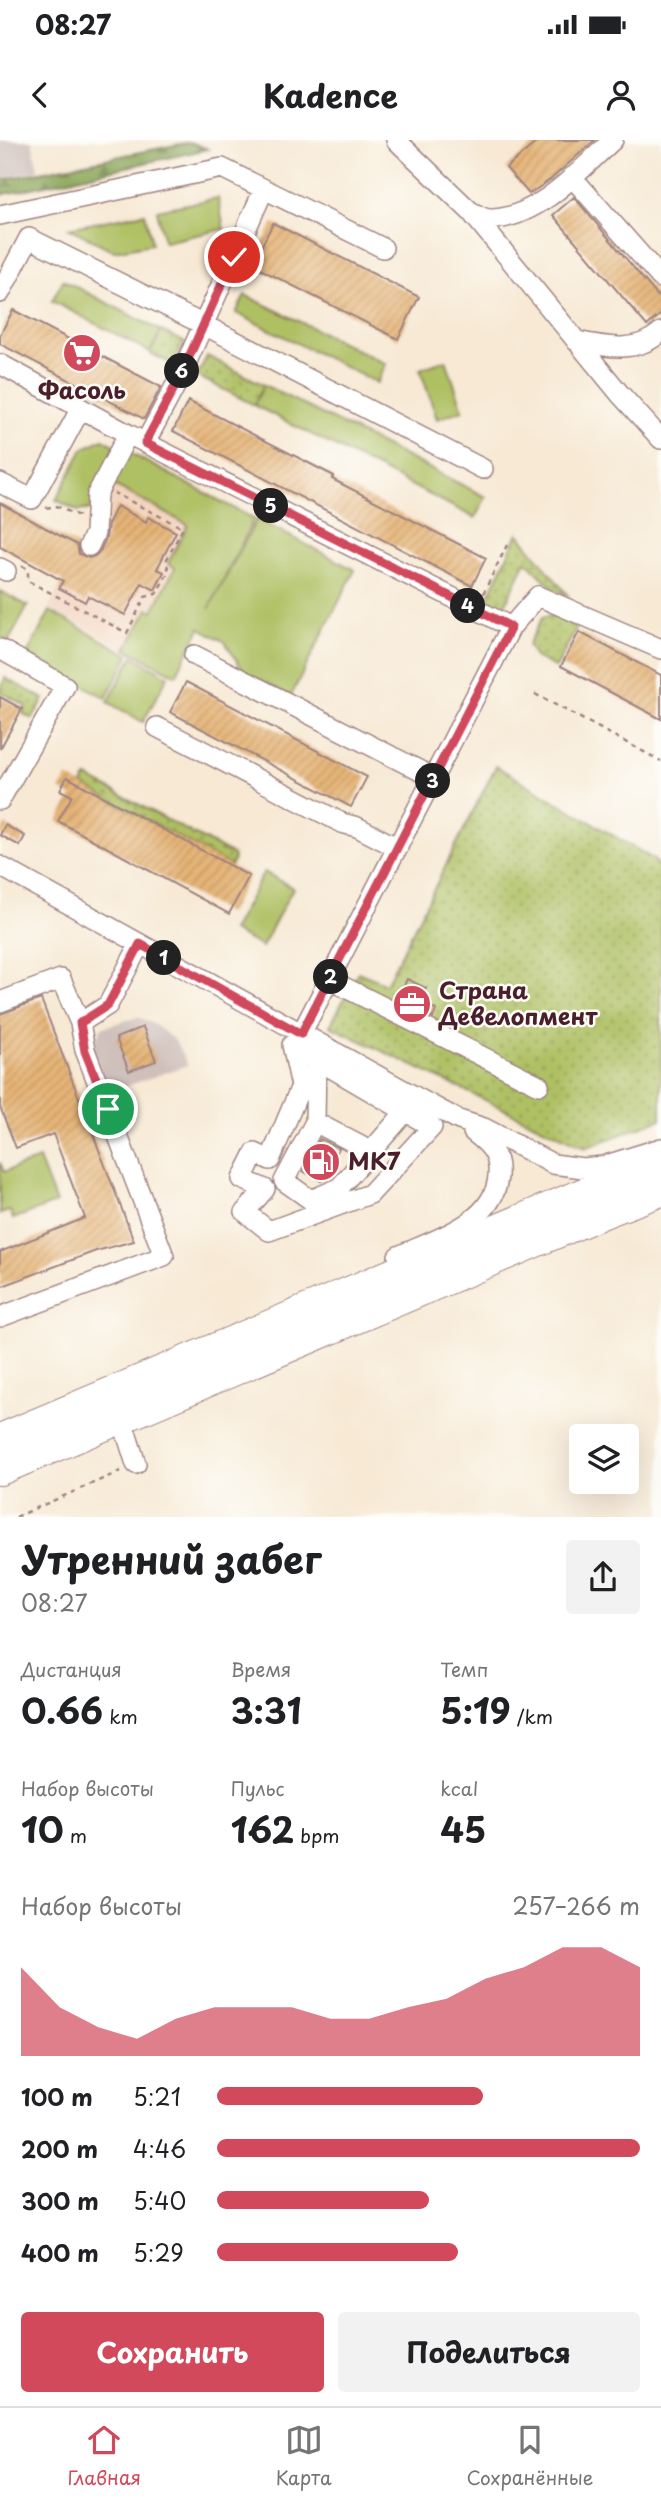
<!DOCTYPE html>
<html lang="ru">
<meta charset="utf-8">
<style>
body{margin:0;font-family:"Playpen Sans",sans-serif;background:#f2f2f2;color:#202124;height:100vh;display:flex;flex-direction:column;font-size:26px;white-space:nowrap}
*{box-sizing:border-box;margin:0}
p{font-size:23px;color:#757577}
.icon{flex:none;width:38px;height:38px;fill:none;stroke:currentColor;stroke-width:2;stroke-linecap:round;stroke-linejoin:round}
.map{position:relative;height:1377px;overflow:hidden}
.panel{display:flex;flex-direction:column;background:#fff;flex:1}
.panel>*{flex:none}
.controls{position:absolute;left:569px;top:1284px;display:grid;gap:14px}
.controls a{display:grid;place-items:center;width:70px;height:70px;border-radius:7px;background:#fff;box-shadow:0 7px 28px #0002;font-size:35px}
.pin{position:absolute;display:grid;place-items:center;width:60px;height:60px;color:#fff;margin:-30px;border:4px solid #fff;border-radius:50%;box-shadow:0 2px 7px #0007}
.km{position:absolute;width:35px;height:35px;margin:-18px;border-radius:50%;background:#222;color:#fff;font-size:19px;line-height:35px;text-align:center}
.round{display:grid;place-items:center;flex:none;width:74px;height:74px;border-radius:7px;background:#f2f2f2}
.head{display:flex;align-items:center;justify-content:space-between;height:119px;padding:0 21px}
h1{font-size:38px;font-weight:700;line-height:52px}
.stats{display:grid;grid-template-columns:repeat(3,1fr);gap:10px;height:119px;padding:7px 21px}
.stats div{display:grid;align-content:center}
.stats b{font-size:35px;font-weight:700}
.stats small{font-size:19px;font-weight:400}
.stats p{font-size:19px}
.chart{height:196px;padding:14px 21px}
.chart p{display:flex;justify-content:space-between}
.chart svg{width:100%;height:126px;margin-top:7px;fill:#d1495b;opacity:.7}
.button{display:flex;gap:14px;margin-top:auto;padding:14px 21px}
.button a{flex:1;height:80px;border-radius:7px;background:#d1495b;color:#fff;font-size:28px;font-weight:700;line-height:80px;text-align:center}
.button a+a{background:#f2f2f2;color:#202124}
ul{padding:0 21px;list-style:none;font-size:23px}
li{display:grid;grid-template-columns:112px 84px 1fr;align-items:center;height:52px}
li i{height:18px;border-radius:9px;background:#d1495b}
.status{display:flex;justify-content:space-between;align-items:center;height:49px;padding:0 35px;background:#fff;direction:ltr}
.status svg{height:19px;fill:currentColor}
header{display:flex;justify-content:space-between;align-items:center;height:91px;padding:0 21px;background:#fff;font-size:32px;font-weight:700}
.dock{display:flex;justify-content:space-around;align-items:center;height:98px;border-top:2px solid #e0e0e0;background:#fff;font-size:19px;color:#757577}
.dock a{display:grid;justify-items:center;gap:4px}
.dock .current{color:#d1495b}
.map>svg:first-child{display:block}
</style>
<div class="status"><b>08:27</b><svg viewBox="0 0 49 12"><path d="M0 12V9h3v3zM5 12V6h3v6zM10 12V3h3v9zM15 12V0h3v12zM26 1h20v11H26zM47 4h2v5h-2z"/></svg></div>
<header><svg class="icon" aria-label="back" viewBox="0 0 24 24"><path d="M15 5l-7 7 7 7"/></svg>Kadence<svg class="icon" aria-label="person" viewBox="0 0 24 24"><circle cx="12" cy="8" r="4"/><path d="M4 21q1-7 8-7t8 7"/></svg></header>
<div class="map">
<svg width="661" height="1377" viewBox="0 0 661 1377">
<defs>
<pattern id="grass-dots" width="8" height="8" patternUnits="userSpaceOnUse" patternTransform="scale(1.75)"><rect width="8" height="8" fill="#afc063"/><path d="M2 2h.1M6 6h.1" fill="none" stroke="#909b52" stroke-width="1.8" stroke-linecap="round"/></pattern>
<pattern id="forest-firs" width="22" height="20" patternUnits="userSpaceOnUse" patternTransform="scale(1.75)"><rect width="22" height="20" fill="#8ba659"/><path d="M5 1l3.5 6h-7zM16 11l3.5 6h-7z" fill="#74874a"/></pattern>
<pattern id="building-hatch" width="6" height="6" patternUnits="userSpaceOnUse" patternTransform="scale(1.75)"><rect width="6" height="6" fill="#e5b477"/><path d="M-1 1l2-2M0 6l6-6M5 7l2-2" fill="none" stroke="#c69a67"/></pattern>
</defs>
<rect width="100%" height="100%" fill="#fdfcf7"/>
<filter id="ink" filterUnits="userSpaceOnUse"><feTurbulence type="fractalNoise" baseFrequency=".0143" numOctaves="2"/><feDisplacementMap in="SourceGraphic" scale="14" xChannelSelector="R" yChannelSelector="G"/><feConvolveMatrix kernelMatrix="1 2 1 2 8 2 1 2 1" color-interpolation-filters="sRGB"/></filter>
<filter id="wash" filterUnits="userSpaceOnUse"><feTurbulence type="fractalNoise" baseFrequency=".00686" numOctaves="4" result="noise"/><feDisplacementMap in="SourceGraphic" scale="28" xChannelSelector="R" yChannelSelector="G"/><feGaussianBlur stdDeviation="1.57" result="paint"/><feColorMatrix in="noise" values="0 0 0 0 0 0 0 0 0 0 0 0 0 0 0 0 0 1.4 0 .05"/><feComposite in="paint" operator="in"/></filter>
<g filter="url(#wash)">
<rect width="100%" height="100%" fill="#f7e9d4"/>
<path fill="#f3d4bf" d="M116,306L254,379L176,535L48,468L90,389Z"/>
<path fill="#cfc0bb" d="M0,0H32L38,30L0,38Z
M138,877L155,885L175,901L188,925L109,952L92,909L101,888Z"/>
<path fill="url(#grass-dots)" stroke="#7c7047" stroke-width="2" d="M161,191L184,202L172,224L150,213Z
M207,216L264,245L254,265L197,236Z
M518,393L570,458L553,448L526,421L503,469L495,471L484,466Z
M551,475L577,487L556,528L535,517L528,505L542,478Z
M5,538L44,559L32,579L22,573L26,566L0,552Z
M496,626L653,719L661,729V979L585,1008L330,886L358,832L386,844Z
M87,637L233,715L234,719L231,726L82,645Z"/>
<path fill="url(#forest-firs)" stroke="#6a6242" stroke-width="2" d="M190,2L208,9L0,55V40Z"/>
<path fill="#afc063" stroke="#7c7047" stroke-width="2" d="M218,58L224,89L164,102L157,70Z
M145,73L152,104L114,111L69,88Z
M63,140L161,191L150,212L52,161Z
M245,155L386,224L377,243L236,173Z
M446,220L463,270L437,279L420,229Z
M264,245L486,357L475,378L254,265Z
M103,299L116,306L91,369L78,371L56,360L83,309Z
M128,312L254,379L209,469L257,379L355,430L291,556L245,533L225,502L200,488L176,535L126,509L148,469L153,471L175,428L168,423L188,385L112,344Z
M0,451L28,466L8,502L0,497Z
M50,471L129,515L106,558L27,514Z
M133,516L168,536L143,582L108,562Z
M264,732L293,748L262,807L232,791Z
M39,1019L56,1063L13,1079L10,1071L0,1074V1022L4,1032Z"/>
<g id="blocks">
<path fill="url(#building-hatch)" d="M539,0H595L550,40L529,54L506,28Z
M574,57L661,160V174L647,186L553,75Z
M273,83L419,157L398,199L252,125Z
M13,170L161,247L144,279L0,204V195Z
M188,261L334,336L332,339L486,418L472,446L173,291Z
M0,363L77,405L79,414L89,418L95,416L100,411L106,398L108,384L117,366L146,382L148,377L176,392L157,429L164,432L155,450L142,443L125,475L88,456L85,462L59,448L63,441L0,407Z
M579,492L661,535V579L561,526Z
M186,542L367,637L351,667L170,572Z
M0,557L22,569L0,609Z
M67,637L249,736L229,774L58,681L72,656L60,650Z
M5,685L25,696L20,706L0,695Z
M407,839L426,848L420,862L436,870L433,878L397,860Z
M41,859L134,1101L96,1111L0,1147V1112L85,1078L53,994L16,1008L0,967V874Z
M143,887L156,921L129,931L116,898Z
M320,999L339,1008L321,1041L303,1031Z"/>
</g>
</g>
<g filter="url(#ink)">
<use href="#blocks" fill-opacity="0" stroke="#a08480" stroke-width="2"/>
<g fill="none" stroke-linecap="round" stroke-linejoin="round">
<defs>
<path id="minor" d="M396,0L471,72L620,254L661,299
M572,37L661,138
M472,72C478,75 485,80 492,79C538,78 581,29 613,0
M0,75L222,28L383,108
M0,153L29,98L204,185L483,329
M576,201C606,207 636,214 661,192
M0,224L128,294L511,487
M145,303L180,237L264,49
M0,343L32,359L81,268
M89,406L95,393L97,354L128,294
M0,428L6,431
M0,509L65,546L0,660
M194,515L434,638
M157,587L342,683L357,687L398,708
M0,726L418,958L459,980L484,988L553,1024L583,1028L603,1026L661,1008
M330,840L539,945
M0,862L61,839L80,883L108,865L140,804
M301,894L511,487L538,456L661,509
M292,905L432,987L370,1054L269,1091L245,1072L265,1049L242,1039L255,1013L270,1020L301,946Z
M314,908L316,919L315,982L370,1011
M315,982L284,1041L311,1060L339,1048L414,962
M398,1116C434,1100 495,1083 498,1036C500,1014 489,1004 473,992
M0,1177L164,1116L85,910L80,883
M122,1280L136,1324"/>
<path id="highway" d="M0,1299L598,1047L661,1023
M0,1330L606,1072L661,1051"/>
</defs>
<use href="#minor" stroke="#a08480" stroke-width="22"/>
<use href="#highway" stroke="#a08480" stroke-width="32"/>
<path stroke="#a08480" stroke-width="2.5" stroke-dasharray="5 5" stroke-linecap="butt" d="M46,368L56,366L79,376
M22,426L28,429V441L127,493L145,457L156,454L169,431L166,421L183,388L114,353
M483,454L507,405
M535,554L661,621
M16,1377L121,1331"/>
<use href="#minor" stroke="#fff" stroke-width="19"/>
<use href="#highway" stroke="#fff" stroke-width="30"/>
</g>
</g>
<g fill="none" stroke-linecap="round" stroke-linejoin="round" filter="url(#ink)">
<defs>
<path id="route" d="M108,969L85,911L80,883L108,865L140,804L301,894L511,487L145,303L180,237L234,117"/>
</defs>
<use href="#route" stroke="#fff" stroke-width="14"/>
<use href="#route" stroke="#d1495b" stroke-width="9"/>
</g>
<defs>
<symbol id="supermarket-disc" viewBox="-11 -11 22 22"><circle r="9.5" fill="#d1495b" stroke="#fdfcf7"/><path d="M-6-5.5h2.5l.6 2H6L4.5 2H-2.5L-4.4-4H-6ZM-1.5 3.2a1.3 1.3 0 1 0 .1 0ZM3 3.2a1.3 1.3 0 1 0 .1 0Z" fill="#fff"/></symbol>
<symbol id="office-disc" viewBox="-11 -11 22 22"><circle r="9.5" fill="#d1495b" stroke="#fdfcf7"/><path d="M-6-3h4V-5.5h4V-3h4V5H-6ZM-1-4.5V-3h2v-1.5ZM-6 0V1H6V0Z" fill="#fff"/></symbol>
<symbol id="fuel-disc" viewBox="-11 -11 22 22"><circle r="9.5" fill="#d1495b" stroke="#fdfcf7"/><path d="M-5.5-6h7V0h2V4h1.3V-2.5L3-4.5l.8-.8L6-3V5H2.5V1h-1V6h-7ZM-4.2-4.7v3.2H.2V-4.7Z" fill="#fff"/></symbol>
</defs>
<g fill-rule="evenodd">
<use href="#supermarket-disc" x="60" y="191" width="44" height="44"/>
<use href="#office-disc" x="390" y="842" width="44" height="44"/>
<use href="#fuel-disc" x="299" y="1000" width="44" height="44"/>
</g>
<g text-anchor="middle" stroke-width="5" stroke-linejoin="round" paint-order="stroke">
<g font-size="23" font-weight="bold" fill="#4a1f2b" stroke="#fdfcf7" text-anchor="start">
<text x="82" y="259" text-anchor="middle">Фасоль</text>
<text x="439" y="859">Страна<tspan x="439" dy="26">Девелопмент</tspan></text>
<text x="348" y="1030">МК7</text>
</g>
</g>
</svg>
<div class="controls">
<a><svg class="icon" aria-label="layers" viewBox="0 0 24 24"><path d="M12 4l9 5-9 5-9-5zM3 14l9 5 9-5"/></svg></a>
</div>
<div class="pin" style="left:108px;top:969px;background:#1e9e55"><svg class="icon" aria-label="arrive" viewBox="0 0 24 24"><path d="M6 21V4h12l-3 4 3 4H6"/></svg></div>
<div class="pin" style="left:234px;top:117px;background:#d93025"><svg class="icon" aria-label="check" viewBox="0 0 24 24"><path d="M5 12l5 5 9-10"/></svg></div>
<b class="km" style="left:164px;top:818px">1</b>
<b class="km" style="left:331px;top:837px">2</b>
<b class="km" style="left:433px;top:641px">3</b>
<b class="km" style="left:468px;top:466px">4</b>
<b class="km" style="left:271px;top:366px">5</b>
<b class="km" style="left:182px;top:231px">6</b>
</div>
<section class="panel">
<div class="head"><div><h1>Утренний забег</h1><p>08:27</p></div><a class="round"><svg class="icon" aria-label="share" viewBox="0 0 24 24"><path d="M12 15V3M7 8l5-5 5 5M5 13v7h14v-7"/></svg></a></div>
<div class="stats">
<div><p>Дистанция</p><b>0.66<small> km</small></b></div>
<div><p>Время</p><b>3:31</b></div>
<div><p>Темп</p><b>5:19<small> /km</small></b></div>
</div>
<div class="stats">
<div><p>Набор высоты</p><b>10<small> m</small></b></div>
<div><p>Пульс</p><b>162<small> bpm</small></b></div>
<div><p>kcal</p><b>45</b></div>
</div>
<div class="chart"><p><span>Набор высоты</span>257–266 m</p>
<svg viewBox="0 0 160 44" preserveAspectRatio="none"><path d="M0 44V13L10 27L20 34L30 38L40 31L50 27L60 27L70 27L80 31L90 31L100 27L110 24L120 17L130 13L140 6L150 6L160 13V44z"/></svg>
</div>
<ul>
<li><b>100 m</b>5:21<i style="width:63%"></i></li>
<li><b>200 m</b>4:46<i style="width:100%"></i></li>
<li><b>300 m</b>5:40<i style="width:50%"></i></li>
<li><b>400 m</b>5:29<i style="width:57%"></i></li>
</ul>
<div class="button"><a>Сохранить</a><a>Поделиться</a></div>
</section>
<nav class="dock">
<a class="current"><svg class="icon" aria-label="home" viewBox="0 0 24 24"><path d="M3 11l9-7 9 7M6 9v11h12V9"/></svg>Главная</a>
<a><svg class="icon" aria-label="map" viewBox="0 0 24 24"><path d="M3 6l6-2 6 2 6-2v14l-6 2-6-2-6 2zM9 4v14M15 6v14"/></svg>Карта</a>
<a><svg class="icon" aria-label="saved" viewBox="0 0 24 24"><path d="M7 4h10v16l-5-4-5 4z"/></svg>Сохранённые</a>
</nav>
